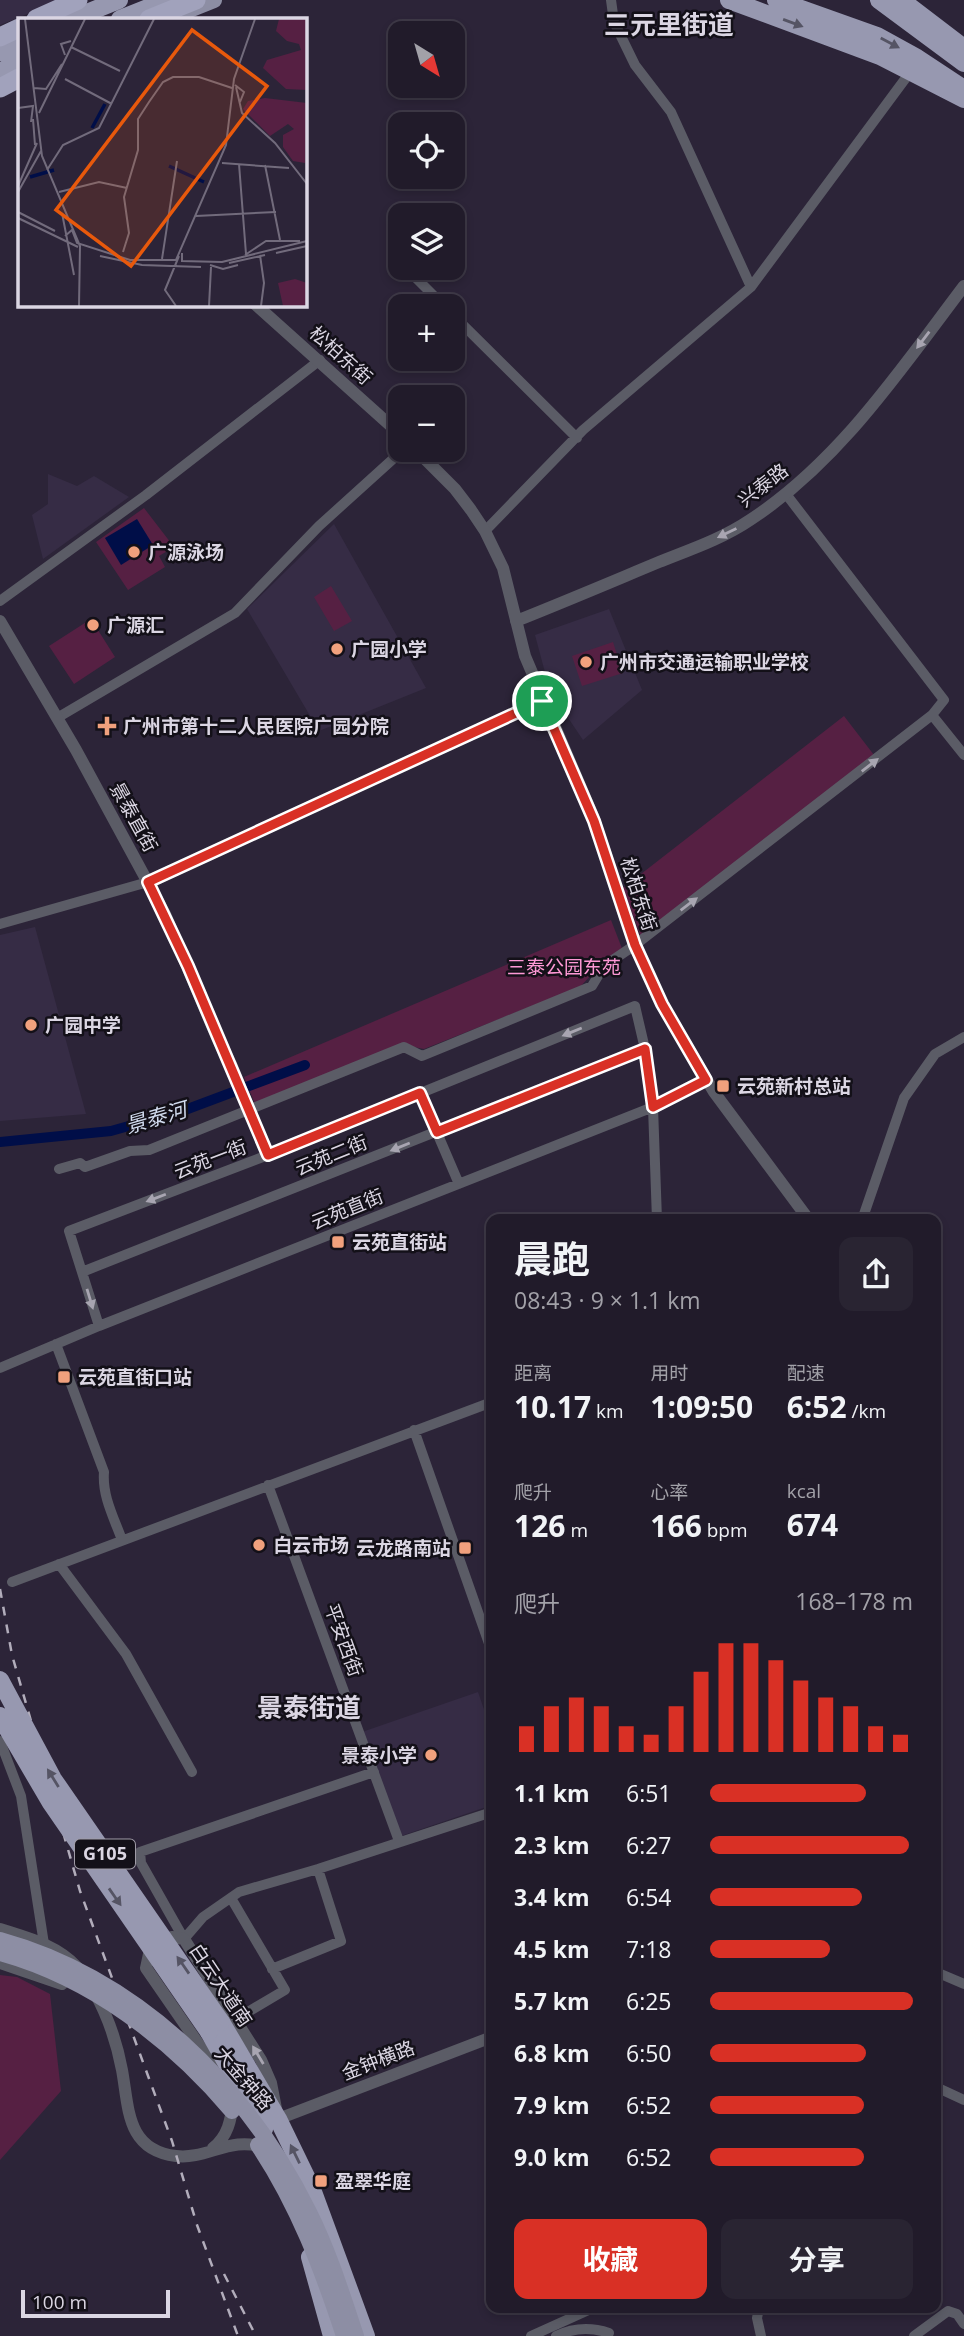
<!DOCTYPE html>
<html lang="zh">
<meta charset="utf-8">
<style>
body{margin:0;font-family:"Open Sans","Noto Sans SC",sans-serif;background:#292432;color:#f1f3f6;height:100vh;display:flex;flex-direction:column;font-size:26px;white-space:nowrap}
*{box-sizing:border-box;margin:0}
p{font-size:23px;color:#a2a1a8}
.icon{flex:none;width:38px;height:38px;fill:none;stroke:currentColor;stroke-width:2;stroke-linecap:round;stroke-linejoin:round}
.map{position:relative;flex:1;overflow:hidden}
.details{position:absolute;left:486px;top:1214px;width:455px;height:1099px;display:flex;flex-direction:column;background:#211b2a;border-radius:14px;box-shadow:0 4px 10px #0003,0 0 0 2px #3e3947}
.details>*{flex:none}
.needle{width:46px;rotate:143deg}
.fabs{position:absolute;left:388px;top:21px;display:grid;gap:14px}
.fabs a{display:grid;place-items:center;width:77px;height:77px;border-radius:14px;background:#211b2a;box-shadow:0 4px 10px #0003,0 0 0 2px #3e3947;font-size:35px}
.scale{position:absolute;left:21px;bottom:18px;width:149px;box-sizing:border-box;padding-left:7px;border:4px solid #dbd6e3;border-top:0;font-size:19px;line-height:24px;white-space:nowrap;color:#dbd6e3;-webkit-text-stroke:5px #131018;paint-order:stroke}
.pin{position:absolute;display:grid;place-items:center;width:60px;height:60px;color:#fff;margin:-30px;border:4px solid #fff;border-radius:50%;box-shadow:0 2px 7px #0007}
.round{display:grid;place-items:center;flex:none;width:74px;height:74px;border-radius:14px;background:#292432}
.head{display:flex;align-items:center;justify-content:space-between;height:119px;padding:0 28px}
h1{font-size:38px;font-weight:700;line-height:52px}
.figures{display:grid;grid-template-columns:repeat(3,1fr);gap:10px;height:119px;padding:7px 28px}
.figures div{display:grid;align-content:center}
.figures b{font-size:30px;font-weight:700}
.figures small{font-size:19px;font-weight:400}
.figures p{font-size:19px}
.chart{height:196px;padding:14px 28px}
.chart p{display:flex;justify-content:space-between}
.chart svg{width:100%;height:126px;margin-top:7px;stroke:#d93025;stroke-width:6}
.action{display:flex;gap:14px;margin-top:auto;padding:14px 28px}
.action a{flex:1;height:80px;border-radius:14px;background:#d93025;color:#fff;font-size:28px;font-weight:700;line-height:80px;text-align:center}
.action a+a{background:#292432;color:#f1f3f6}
ul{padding:0 28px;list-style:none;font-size:23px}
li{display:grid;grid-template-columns:112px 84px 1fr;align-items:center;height:52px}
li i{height:18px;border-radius:9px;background:#d93025}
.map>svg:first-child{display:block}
</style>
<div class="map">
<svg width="964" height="2336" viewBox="0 0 964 2336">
<rect width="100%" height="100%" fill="#2c2438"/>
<path fill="#362c45" d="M0,0H62L0,25Z
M48,474L77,486L94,476L129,497L43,559L32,515L48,504Z
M334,524L426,688L319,731L247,609Z
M609,609L642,690L583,740L550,691L535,635Z
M35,927L86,1114L0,1121V935Z
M478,1692L492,1733V1805L398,1837L362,1732Z"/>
<path fill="#562043" d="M144,508L174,547L159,556L165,567L128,590L96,542Z
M331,586L352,621L334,631L314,597Z
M91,619L115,657L74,684L49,646Z
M613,642L623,673L582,686L572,656Z
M844,716L874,755L641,937L623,888Z
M611,920L623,951L602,963L580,987L424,1049L403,1045L255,1104L244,1077Z
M0,1975L17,1977L50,1994L61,2091L0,2160Z"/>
<path fill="#000e48" d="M137,519L153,545L121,565L105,538Z"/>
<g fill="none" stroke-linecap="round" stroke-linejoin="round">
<path stroke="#000e48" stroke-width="10" d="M0,1142L111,1131L185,1110L305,1065"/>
<path stroke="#5b5c66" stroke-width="10" d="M611,0L614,22L635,65L671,112L751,287
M408,270L444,306
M453,315L577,438
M485,531L583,430L751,287L911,71
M0,601L146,495L320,360
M932,715L964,755
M57,718L235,613L319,526L403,450
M0,924L148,882L542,701
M420,1093L459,1184
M59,1169L80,1163L85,1167L130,1151L149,1150L404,1047L422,1056L592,986L604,966L635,945L932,715L944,700L786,494
M862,1220L904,1098L935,1054L964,1037
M82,1272L645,1049
M99,1326L69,1231L268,1155L635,1006L645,1049L653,1107L657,1220
M56,1344L104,1472C102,1496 114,1518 122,1540
M0,1368L99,1326L653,1107L706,1080
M414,1430L492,1652
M268,1485L399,1841
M59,1564L126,1654L192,1772
M12,1582L492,1402
M0,1741L21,1796L44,1944
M374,1772L140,1852L141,1863L184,1939L203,1917L239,1892L318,1869L492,1812
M231,1898L285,1990L236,2019
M272,1969L341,1941L318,1869
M936,1972L964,1984
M936,2087L964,2100
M759,2308L757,2318L761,2336
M531,2336L593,2308
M556,2336C573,2328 591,2327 609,2333
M914,2336L948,2311L957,2314L964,2324"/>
<path stroke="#5b5c66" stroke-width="12" d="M255,304L401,435
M416,450L455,489L471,510L485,531L503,568L525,656L593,816L635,945L662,1004L714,1092L809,1220
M0,621L76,750L165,914L218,1040L231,1064L268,1155
M516,621C564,602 611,582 659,562C689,550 722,539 750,520C839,462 901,369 964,286
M0,1929C28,1938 57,1945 77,1967
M0,1963L62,1984
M95,1993C108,2017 117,2043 122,2070C129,2108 126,2150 176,2156C207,2160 231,2135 265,2148
M215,2068L146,1968L149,1954L172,1937L184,1939L261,2060L271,2083L278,2119L492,2037
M213,2148C228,2136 231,2120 233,2102"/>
<path stroke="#8d8ea4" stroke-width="16" d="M184,12L214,0"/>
<path stroke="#9798b0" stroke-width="18" d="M729,0L880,56L964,99
M776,0L877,36L917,58L964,89
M879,0L964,63
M901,0L964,48
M72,19L119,0
M120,19L168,0
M0,52L19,43
M0,72L19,62
M221,2022L278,2119L312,2189L366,2336
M209,2032L264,2129
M310,2257L332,2336"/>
<path stroke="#a1a2bc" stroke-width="19" d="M36,19L78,0
M0,37L19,28
M0,88L19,78"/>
<path stroke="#b2adbb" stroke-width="2.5" stroke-dasharray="9 9" stroke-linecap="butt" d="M0,1589L12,1655L80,1891L172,2141L197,2225L238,2336
M224,2274L256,2336"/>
<path stroke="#8d8ea4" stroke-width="16" d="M0,1940C137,1978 247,2086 309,2212C329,2252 342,2294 356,2336
M0,1953C91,1978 171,2039 232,2111
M258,2145C298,2205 322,2269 344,2336"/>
<path stroke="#9798b0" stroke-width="18" d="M0,1680L53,1779L221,2022
M0,1716L51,1803L209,2032"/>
<path stroke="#a1a2bc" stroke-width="19" d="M149,19L196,0"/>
</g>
<defs><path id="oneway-solid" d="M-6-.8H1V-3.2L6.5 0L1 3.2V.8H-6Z" transform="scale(1.75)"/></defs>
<g fill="#555464">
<use href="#oneway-solid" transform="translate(793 23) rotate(20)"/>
<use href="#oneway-solid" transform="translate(890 43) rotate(28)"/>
<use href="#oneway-solid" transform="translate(53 1778) rotate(-122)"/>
<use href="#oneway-solid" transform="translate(115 1897) rotate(55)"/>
<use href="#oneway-solid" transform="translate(183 1965) rotate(-125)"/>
<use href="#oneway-solid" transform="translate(295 2154) rotate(-116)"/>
</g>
<g fill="#a8a5b1">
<use href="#oneway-solid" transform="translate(923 340) rotate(127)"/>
<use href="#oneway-solid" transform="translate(727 533) rotate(154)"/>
<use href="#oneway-solid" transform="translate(870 765) rotate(-38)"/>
<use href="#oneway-solid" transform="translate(689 904) rotate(-37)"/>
<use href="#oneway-solid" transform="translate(572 1032) rotate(158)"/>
<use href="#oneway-solid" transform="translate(400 1147) rotate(158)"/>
<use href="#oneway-solid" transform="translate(156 1198) rotate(159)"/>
<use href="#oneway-solid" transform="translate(90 1299) rotate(73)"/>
<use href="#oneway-solid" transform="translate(258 2055) rotate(-121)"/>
</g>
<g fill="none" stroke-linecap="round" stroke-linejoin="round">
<defs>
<path id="route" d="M542,701L594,821L635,945L662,1004L706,1080L653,1107L645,1049L437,1132L420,1093L268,1155L188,966L148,882Z"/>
</defs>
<use href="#route" stroke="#fff" stroke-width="14"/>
<use href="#route" stroke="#d93025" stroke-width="9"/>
</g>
<g fill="#f1a17d" stroke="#131018" stroke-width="2.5">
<circle cx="134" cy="552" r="7"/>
<circle cx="93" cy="625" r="7"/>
<circle cx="337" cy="649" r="7"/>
<circle cx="586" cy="662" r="7"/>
<path d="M103.5 715.5h7v7h7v7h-7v7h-7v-7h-7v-7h7z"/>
<circle cx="31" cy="1025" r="7"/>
<rect x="716" y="1079" width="14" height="14" rx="3.5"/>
<rect x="331" y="1235" width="14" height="14" rx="3.5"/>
<rect x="57" y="1370" width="14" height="14" rx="3.5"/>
<circle cx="259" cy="1545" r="7"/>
<rect x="458" y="1541" width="14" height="14" rx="3.5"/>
<circle cx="431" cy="1755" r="7"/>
<rect x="314" y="2174" width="14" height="14" rx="3.5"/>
</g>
<g text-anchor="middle" stroke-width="5" stroke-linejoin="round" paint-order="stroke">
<rect fill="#131018" stroke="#9f9ba6" stroke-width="2" x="75" y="1839.5" width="60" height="29" rx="5"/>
<g font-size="18" font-weight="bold" fill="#dbd6e3">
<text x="105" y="1860">G105</text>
</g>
<g font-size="19" fill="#dbd6e3" stroke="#131018">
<text transform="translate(341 355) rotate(42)" y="7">松柏东街</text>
<text transform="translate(763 485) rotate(-38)" y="7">兴泰路</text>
<text transform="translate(134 817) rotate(61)" y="7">景泰直街</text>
<text transform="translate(639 894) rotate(72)" y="7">松柏东街</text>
<text transform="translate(331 1155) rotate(-22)" y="7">云苑二街</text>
<text transform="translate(210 1159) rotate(-21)" y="7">云苑一街</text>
<text transform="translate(347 1209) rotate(-22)" y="7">云苑直街</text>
<text transform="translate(344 1640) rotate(70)" y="7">平安西街</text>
<text transform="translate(221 1985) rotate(56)" y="7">白云大道南</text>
<text transform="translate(378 2060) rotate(-21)" y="7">金钟横路</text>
<text transform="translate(244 2078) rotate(49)" y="7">大金钟路</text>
</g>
<g font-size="19" font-weight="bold" fill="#dbd6e3" stroke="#131018" text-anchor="start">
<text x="148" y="559">广源泳场</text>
<text x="107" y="632">广源汇</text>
<text x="351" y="656">广园小学</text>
<text x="600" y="669">广州市交通运输职业学校</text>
<text x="123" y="733">广州市第十二人民医院广园分院</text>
<text x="45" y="1032">广园中学</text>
<text x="737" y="1093">云苑新村总站</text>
<text x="352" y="1249">云苑直街站</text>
<text x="78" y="1384">云苑直街口站</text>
<text x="273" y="1552">白云市场</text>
<text x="451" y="1555" text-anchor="end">云龙路南站</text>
<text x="417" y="1762" text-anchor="end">景泰小学</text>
<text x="335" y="2188">盈翠华庭</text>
</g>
<g font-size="19" fill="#fd98d5" stroke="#131018">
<text x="564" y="974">三泰公园东苑</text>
</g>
<g font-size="21" font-style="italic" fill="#d1dbee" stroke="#131018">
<text transform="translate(156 1118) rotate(-16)" y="7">景泰河</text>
</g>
<g font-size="26" font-weight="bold" fill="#dbd6e3" stroke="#131018">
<text x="669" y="34">三元里街道</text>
<text x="309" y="1717">景泰街道</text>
</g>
</g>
<g transform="translate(18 18)">
<rect width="289" height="289" fill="#2c2438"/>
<path d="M261,1H289V72L268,71L245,50L249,42L283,32L281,26L269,23L258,13ZM247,80L289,85L287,145L275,143L265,129V117L276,111L270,106L252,118L225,91L230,83ZM277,261L289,265V288H265L260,265Z" fill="#562043"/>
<path fill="none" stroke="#000e48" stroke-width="3.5" d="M74,110L87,86M151,148L186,164M12,159L36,152"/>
<path fill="none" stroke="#726b7c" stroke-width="2" d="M7,1L24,138L62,228L61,288M53,29L102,53M47,37L43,26L53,23M47,61L94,86M217,67L226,74L222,84M218,69L224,95L257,125L289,166M16,70L28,71L44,46M0,90L15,88L13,104M21,95L67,1M15,101L17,127M204,145L271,150M221,146L228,236M247,147L262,222M29,152L45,127L81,110L136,1M0,168L19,125M0,174L23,133M41,174L81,164L109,170M0,194L37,213M44,195L56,257M178,198L258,194M0,200L60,229M47,218L54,212L59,225L112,242H158L208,127L216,61L237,1M105,234L111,215L106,179L120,132V101L131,84L145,64L155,59H181L214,70M164,235V243L204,244L289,223M258,235L289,228M227,237L248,223H282M242,237L246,265L243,288M82,238L124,247L183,249M144,241L159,143M211,245L247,237M192,247L205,251L220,247M158,288L147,272L161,238M191,288L193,249"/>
<path fill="#e8590c" fill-opacity="0.15" stroke="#e8590c" stroke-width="3.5" d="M174,12L249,68L113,248L38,192Z"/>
<rect width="289" height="289" fill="none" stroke="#dbd6e3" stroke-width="3.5"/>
</g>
</svg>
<div class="fabs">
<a><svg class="needle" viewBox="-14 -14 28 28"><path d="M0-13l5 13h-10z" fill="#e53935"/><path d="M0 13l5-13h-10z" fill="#a2a1a8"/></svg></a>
<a><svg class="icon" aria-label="locate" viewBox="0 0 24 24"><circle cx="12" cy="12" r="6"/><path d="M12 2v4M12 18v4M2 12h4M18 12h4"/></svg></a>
<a><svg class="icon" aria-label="layers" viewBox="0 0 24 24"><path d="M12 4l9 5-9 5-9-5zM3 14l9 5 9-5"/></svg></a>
<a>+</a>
<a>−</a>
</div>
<div class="scale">100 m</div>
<div class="pin" style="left:542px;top:701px;background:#1e9e55"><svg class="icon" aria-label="arrive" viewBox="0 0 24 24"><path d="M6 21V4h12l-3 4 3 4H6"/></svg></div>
<section class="details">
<div class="head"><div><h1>晨跑</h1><p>08:43 · 9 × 1.1 km</p></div><a class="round"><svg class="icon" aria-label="share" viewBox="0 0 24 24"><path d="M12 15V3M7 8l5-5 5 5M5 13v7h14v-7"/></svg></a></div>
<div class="figures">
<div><p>距离</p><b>10.17<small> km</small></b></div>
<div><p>用时</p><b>1:09:50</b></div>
<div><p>配速</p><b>6:52<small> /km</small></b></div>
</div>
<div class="figures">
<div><p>爬升</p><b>126<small> m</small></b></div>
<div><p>心率</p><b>166<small> bpm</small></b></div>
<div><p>kcal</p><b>674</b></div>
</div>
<div class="chart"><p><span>爬升</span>168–178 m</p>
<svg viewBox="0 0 160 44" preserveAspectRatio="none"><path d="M5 44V35M15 44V28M25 44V25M35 44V28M45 44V35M55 44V38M65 44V28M75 44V16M85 44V6M95 44V6M105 44V12M115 44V19M125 44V25M135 44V28M145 44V35M155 44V38"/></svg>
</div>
<ul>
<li><b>1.1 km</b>6:51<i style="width:77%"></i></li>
<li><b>2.3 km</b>6:27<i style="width:98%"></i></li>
<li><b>3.4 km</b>6:54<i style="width:75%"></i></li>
<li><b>4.5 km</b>7:18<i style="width:59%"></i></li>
<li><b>5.7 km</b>6:25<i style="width:100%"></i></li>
<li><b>6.8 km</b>6:50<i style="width:77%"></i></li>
<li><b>7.9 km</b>6:52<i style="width:76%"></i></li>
<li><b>9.0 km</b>6:52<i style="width:76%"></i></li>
</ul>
<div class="action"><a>收藏</a><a>分享</a></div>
</section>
</div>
